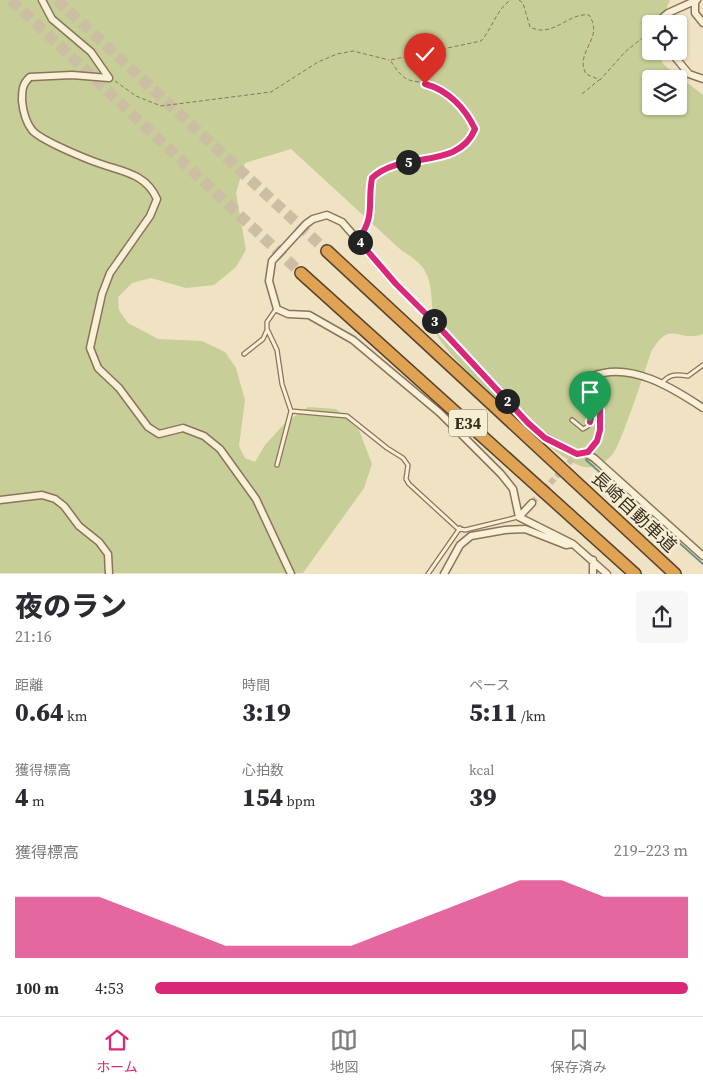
<!DOCTYPE html>
<html lang="ja">
<meta charset="utf-8">
<style>
body{margin:0;font-family:"Source Serif 4","Noto Sans JP",serif;background:#f7f7f7;color:#2b2b33;height:100vh;display:flex;flex-direction:column;font-size:19px;white-space:nowrap}
*{box-sizing:border-box;margin:0}
p{font-size:16px;color:#7c7c81}
.icon{flex:none;width:28px;height:28px;fill:none;stroke:currentColor;stroke-width:2;stroke-linecap:round;stroke-linejoin:round}
.map{position:relative;height:574px;overflow:hidden}
.panel{display:flex;flex-direction:column;background:#fff;flex:1}
.panel>*{flex:none}
.fabs{position:absolute;left:642px;top:15px;display:grid;gap:10px}
.fabs a{display:grid;place-items:center;width:45px;height:45px;border-radius:5px;background:#fff;box-shadow:0 1px 4px #0004;font-size:25px}
.pin{position:absolute;display:grid;place-items:center;width:42px;height:42px;color:#fff;margin:-51px -21px;border-radius:50% 50% 50% 0;rotate:-45deg;box-shadow:0 0 5px #0007}
.pin .icon{rotate:45deg}
.km{position:absolute;width:25px;height:25px;margin:-12px;border-radius:50%;background:#222;color:#fff;font-size:14px;line-height:25px;text-align:center}
.round{display:grid;place-items:center;flex:none;width:52px;height:52px;border-radius:5px;background:#f7f7f7}
.head{display:flex;align-items:center;justify-content:space-between;height:85px;padding:0 15px}
h1{font-size:28px;font-weight:800;line-height:38px}
.stats{display:grid;grid-template-columns:repeat(3,1fr);gap:8px;height:85px;padding:5px 15px}
.stats div{display:grid;align-content:center}
.stats b{font-size:25px;font-weight:800}
.stats small{font-size:14px;font-weight:400}
.stats p{font-size:14px}
.chart{height:140px;padding:10px 15px}
.chart p{display:flex;justify-content:space-between}
.chart svg{width:100%;height:90px;margin-top:5px;fill:#db2777;opacity:.7}
ul{padding:0 15px;list-style:none;font-size:16px}
li{display:grid;grid-template-columns:80px 60px 1fr;align-items:center;height:38px}
li i{height:12px;border-radius:6px;background:#db2777}
.menu{display:flex;justify-content:space-around;align-items:center;height:70px;border-top:1px solid #e1e1e2;background:#fff;font-size:14px;color:#7c7c81}
.menu a{display:grid;justify-items:center;gap:2px}
.menu .active{color:#db2777}
.map>svg:first-child{display:block}
</style>
<div class="map">
<svg width="703" height="574" viewBox="0 0 703 574">
<rect width="100%" height="100%" fill="#efe3c4"/>
<path fill="#c7ce97" fill-rule="evenodd" d="M0,0H670L660,24H651V51H657L663,64L703,95V334C676,343 671,318 651,352C646,368 620,448 612,455C605,463 596,468 585,467C557,463 457,366 440,340C428,321 436,293 426,273C422,263 410,256 401,250L291,149L245,163L236,193L246,250L236,267L214,285L186,288L151,278L132,283L118,297L119,310L128,323L158,339L202,341L225,352L236,368L245,400L239,446L245,458L255,462L265,445L285,423L308,407L336,409L359,430L372,464L364,488L303,573H0ZM651,79H679V106H651Z"/>
<g fill="none" stroke-linecap="round" stroke-linejoin="round">
<path stroke="#6c9188" stroke-width="2" d="M586,460L703,564"/>
<path stroke="#cbbea3" stroke-width="6" stroke-dasharray="6 3" stroke-linecap="butt" d="M532,503L577,454"/>
<path stroke="#cbbea3" stroke-width="11" stroke-dasharray="11 5.5" stroke-linecap="butt" d="M11,0L301,273
M57,0L327,251"/>
<defs>
<path id="service" d="M276,309L267,322V329L277,350L282,384L291,411
M244,354L263,339L267,330
M661,384C669,374 675,374 688,376L703,365
M572,420L583,429C603,420 583,397 590,383
M277,465L291,411L347,416L387,448L403,458L408,465L406,479L409,484L457,528L465,530L518,517
M428,574L460,528"/>
<path id="minor" d="M42,0L52,19L91,52L109,78L72,75L30,77C22,84 22,91 22,101C23,111 25,121 32,130C40,140 86,159 101,164C124,172 146,174 157,199L150,216L110,273L102,294L90,348L98,368L119,388L148,427L159,434L183,428L204,436L220,449L256,499L291,574
M695,3V13L703,23
M655,24L668,13L697,0
M670,51L689,74L703,79
M585,453L594,458L703,556
M0,500L42,495L55,499L64,506L79,526L99,542L108,554L109,574
M519,517L513,489L501,474L440,413L353,340L309,315L288,314L277,309L269,281L272,261L306,224L313,219L327,215L342,222L396,284L438,326L527,423L545,437L577,454L588,452L597,441L600,430V410L590,383L593,376C630,361 673,388 703,408
M573,544L607,574
M593,560V574
M444,574L460,545L471,536L505,530L525,529L566,545L573,544L519,517L532,503"/>
<path id="motorway" d="M327,251L675,574
M301,273L635,574"/>
</defs>
<use href="#service" stroke="#8a745a" stroke-width="5.5"/>
<use href="#minor" stroke="#8a745a" stroke-width="9"/>
<use href="#motorway" stroke="#58422e" stroke-width="14"/>
<path stroke="#8a745a" stroke-width="1" stroke-dasharray="4 2.5" stroke-linecap="butt" d="M519,0L523,3L530,27C553,39 568,12 589,15C605,39 574,51 586,74L600,80L625,52L651,31
M115,81L136,96L161,106L271,92L318,62L337,54L353,51L389,60
M582,94L599,80
M361,235C374,217 368,199 372,178C401,150 458,171 475,129C467,113 452,94 435,87C409,76 409,89 390,60L481,41C492,29 497,8 511,0"/>
<use href="#service" stroke="#faf0d7" stroke-width="3"/>
<use href="#minor" stroke="#faf0d7" stroke-width="6"/>
<use href="#motorway" stroke="#e0a353" stroke-width="11"/>
</g>
<g fill="none" stroke-linecap="round" stroke-linejoin="round">
<defs>
<path id="route" d="M425,84C448,90 465,108 475,129C458,171 401,150 372,178C367,205 376,215 358,240L396,284L438,326L528,423L545,438L577,454L588,452L597,441L600,430V410L590,383C584,396 595,408 590,422"/>
</defs>
<use href="#route" stroke="#fff" stroke-width="10"/>
<use href="#route" stroke="#db2777" stroke-width="6"/>
</g>
<g text-anchor="middle" stroke-width="5" stroke-linejoin="round" paint-order="stroke">
<rect fill="#f6edd3" stroke="#726654" stroke-width="1" x="449" y="409.5" width="38" height="27" rx="4"/>
<g font-size="16" font-weight="bold" fill="#3a2c1e">
<text x="468" y="429">E34</text>
</g>
<g font-size="18" fill="#3a2c1e" stroke="#f6edd3">
<text transform="translate(634 512) rotate(43)" y="6">長崎自動車道</text>
</g>
</g>
</svg>
<div class="fabs">
<a><svg class="icon" aria-label="locate" viewBox="0 0 24 24"><circle cx="12" cy="12" r="6"/><path d="M12 2v4M12 18v4M2 12h4M18 12h4"/></svg></a>
<a><svg class="icon" aria-label="layers" viewBox="0 0 24 24"><path d="M12 4l9 5-9 5-9-5zM3 14l9 5 9-5"/></svg></a>
</div>
<div class="pin" style="left:590px;top:422px;background:#1e9e55"><svg class="icon" aria-label="arrive" viewBox="0 0 24 24"><path d="M6 21V4h12l-3 4 3 4H6"/></svg></div>
<div class="pin" style="left:425px;top:84px;background:#d93025"><svg class="icon" aria-label="check" viewBox="0 0 24 24"><path d="M5 12l5 5 9-10"/></svg></div>
<b class="km" style="left:507px;top:401px">2</b>
<b class="km" style="left:434px;top:321px">3</b>
<b class="km" style="left:360px;top:242px">4</b>
<b class="km" style="left:408px;top:162px">5</b>
</div>
<section class="panel">
<div class="head"><div><h1>夜のラン</h1><p>21:16</p></div><a class="round"><svg class="icon" aria-label="share" viewBox="0 0 24 24"><path d="M12 15V3M7 8l5-5 5 5M5 13v7h14v-7"/></svg></a></div>
<div class="stats">
<div><p>距離</p><b>0.64<small> km</small></b></div>
<div><p>時間</p><b>3:19</b></div>
<div><p>ペース</p><b>5:11<small> /km</small></b></div>
</div>
<div class="stats">
<div><p>獲得標高</p><b>4<small> m</small></b></div>
<div><p>心拍数</p><b>154<small> bpm</small></b></div>
<div><p>kcal</p><b>39</b></div>
</div>
<div class="chart"><p><span>獲得標高</span>219–223 m</p>
<svg viewBox="0 0 160 44" preserveAspectRatio="none"><path d="M0 44V14L10 14L20 14L30 22L40 30L50 38L60 38L70 38L80 38L90 30L100 22L110 14L120 6L130 6L140 14L150 14L160 14V44z"/></svg>
</div>
<ul>
<li><b>100 m</b>4:53<i style="width:100%"></i></li>
</ul>
</section>
<nav class="menu">
<a class="active"><svg class="icon" aria-label="home" viewBox="0 0 24 24"><path d="M3 11l9-7 9 7M6 9v11h12V9"/></svg>ホーム</a>
<a><svg class="icon" aria-label="map" viewBox="0 0 24 24"><path d="M3 6l6-2 6 2 6-2v14l-6 2-6-2-6 2zM9 4v14M15 6v14"/></svg>地図</a>
<a><svg class="icon" aria-label="saved" viewBox="0 0 24 24"><path d="M7 4h10v16l-5-4-5 4z"/></svg>保存済み</a>
</nav>
